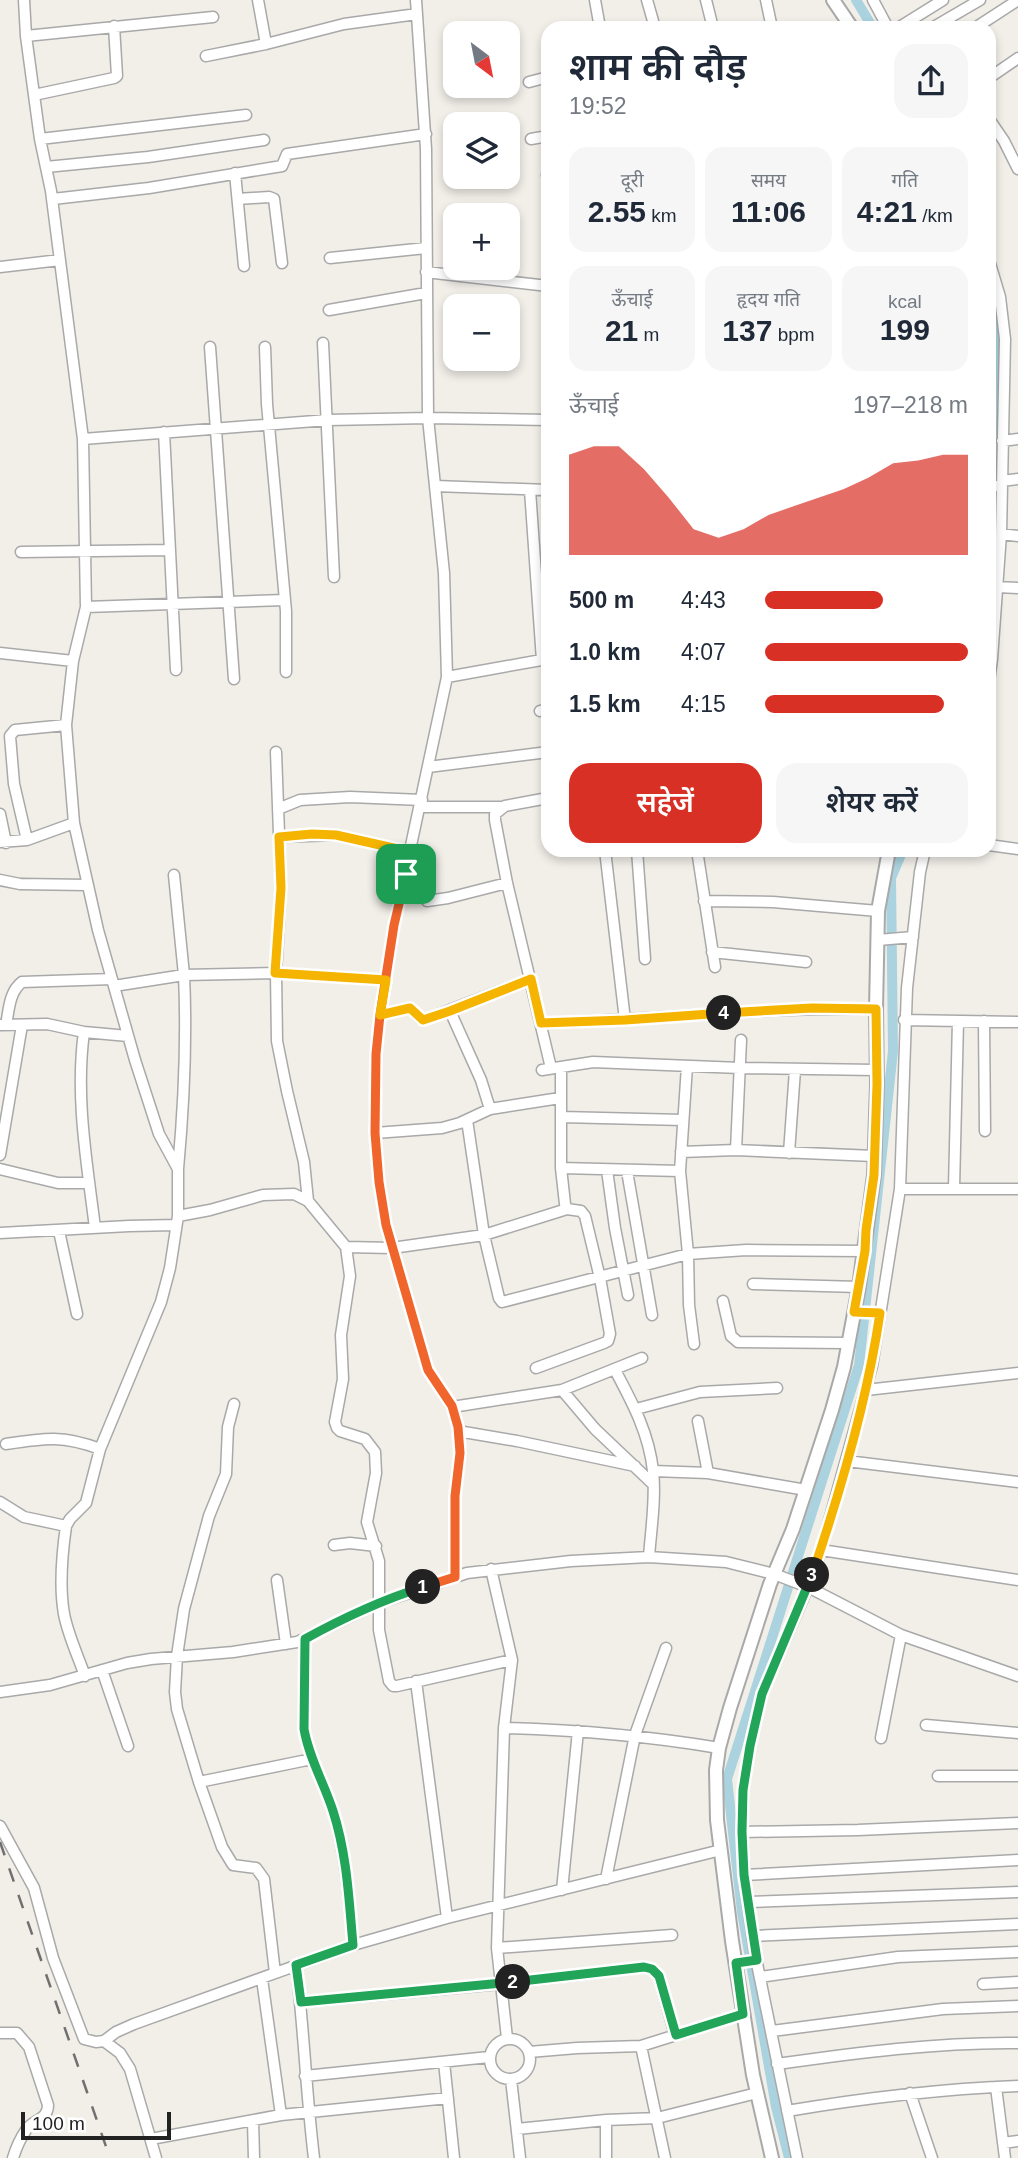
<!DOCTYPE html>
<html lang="hi">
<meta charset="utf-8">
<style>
body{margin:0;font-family:Helvetica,"Noto Sans Devanagari",sans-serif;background:#f6f6f7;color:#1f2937;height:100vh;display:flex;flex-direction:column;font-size:26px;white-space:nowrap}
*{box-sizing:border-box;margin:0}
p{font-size:23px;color:#747a83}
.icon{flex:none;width:38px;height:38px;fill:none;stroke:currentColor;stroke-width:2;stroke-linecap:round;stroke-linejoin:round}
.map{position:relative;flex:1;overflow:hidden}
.sheet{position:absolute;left:541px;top:21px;width:455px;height:836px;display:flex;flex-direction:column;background:#fff;border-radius:21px;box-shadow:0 4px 10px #0003}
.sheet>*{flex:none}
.needle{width:46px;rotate:148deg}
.fabs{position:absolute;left:443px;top:21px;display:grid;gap:14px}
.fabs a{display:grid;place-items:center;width:77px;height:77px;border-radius:14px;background:#fff;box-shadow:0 4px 10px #0003;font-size:35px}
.scale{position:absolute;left:21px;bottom:18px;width:150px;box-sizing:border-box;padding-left:7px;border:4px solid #222;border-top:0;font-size:19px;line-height:24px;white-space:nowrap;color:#222;-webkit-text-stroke:5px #fff;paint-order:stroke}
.pin{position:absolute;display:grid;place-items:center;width:60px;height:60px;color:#fff;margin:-30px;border-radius:14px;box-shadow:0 4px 10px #0006}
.km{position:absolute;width:35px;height:35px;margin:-18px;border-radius:50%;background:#222;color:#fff;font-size:19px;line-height:35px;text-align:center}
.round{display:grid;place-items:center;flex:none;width:74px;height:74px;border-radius:21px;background:#f6f6f7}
.head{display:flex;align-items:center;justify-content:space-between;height:119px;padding:0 28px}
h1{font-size:38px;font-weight:600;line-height:52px}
.metrics{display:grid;grid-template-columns:repeat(3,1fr);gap:10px;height:119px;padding:7px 28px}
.metrics div{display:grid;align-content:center;border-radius:18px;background:#f6f6f7;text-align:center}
.metrics b{font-size:30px;font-weight:600}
.metrics small{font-size:19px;font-weight:400}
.metrics p{font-size:19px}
.chart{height:196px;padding:14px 28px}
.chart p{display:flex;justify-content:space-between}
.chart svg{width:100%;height:126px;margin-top:7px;fill:#d93025;opacity:.7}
.action{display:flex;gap:14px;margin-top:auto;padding:14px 28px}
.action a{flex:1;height:80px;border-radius:21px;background:#d93025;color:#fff;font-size:28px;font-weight:600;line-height:80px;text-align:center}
.action a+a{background:#f6f6f7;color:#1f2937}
ul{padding:0 28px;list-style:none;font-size:23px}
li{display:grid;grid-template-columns:112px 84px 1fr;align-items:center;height:52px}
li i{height:18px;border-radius:9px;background:#d93025}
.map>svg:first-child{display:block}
</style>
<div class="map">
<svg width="1018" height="2158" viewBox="0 0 1018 2158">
<rect width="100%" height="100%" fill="#f2efe9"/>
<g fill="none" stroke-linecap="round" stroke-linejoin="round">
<path stroke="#aad3df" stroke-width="10" d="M856,0L873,28
M989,280L995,308L989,551
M789,2158L776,2107L742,1912L727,1779L859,1365L893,1051L891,878L903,850"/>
<defs>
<path id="minor" d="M24,0L26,36L40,139L51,191L83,439L86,607L73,661L66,725L74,823L98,930L135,1060L159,1134L178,1169V1216L170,1268L161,1302L100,1449L86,1503L70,1519L66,1526C62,1554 59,1586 64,1614C68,1635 78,1656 85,1676
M258,0L266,44
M416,0L426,149L428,418L444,573L447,677L394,925L380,1015L376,1054L375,1133L379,1182L386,1225L428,1370L452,1407L458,1427L460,1453L455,1496V1577
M595,0L600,28
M647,0L655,28
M706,0L713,28
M766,0L772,28
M873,0L888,28
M898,28L943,0
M932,28L980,0
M975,28L1018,0
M26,36L213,17
M206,56L266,44L344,24L417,14
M989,78L1018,58
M529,82L548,77
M34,95L114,78L117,76L114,26
M989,119L1004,141L1018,169
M40,139L246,115
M531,139L548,136
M46,167L148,157L264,140
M235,173L244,266
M547,175H548
M53,199L149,188L282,166L287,154L426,134
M238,199L269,197L274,199L282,263
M330,258L426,248
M989,260L1000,297L1005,339L1001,534L992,659L989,681
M0,267L60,260
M426,272L548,286
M329,310L426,293
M323,343L334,577
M210,347L234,679
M265,347L267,404L286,611V672
M164,432L176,670
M83,439L328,420L428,418L548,420
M1002,441L1018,439
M1002,481L1018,479
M435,486L548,490
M989,486H1002
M530,490L542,660
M1001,534L1018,536
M21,552L170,550
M997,587L1018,588
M86,607L285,600
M0,653L73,661
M447,677L547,659
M540,711L548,709
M276,752L281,888L276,973L277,1041L287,1091L304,1162L308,1201
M428,767L548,752
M548,798L505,806L495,814V820L507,883L551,1068
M420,807H501
M278,809L300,800L350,797L422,800
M0,814L6,843
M279,837L336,835L411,852
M27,840L14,784L10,736L15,730L66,725
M0,842L27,840L74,823
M989,845L1018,849
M605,850L625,1020
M637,850L645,959
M697,850L715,967
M0,880L20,884L87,885
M427,901L448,898L507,883
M704,901L773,902L878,911
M878,940L913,937
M712,952L806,962
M114,986L184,975L174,875
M450,1011L481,1080L490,1109
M380,1015L410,1008L421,1019H426L531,979
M904,1020L1018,1022
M984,1021L985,1131
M541,1023C653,1020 764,1007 876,1009
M1,1025L47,1024L84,1032L128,1036
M6,1025C9,1010 9,992 22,982L112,979
M84,1032C75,1097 87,1163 95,1228
M687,1066L680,1171L688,1254L689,1305L694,1344
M542,1070L593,1062L740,1068L876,1070
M561,1117L683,1120
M467,1120L484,1235L499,1298L502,1302L688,1254L746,1250L865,1251
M375,1133L442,1128L460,1123L490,1109L560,1098
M736,1150L741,1040
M681,1152L736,1150L874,1156
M789,1153L795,1070
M0,1155L22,1025
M561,1168L680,1171
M0,1169L58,1183H89
M178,1169C184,1104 187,1040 184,975L276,973L386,980
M607,1170L615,1228L628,1295
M627,1171L652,1315
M954,1188L958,1021
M900,1189H1018
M178,1216L210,1210L263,1195L294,1194L308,1201L346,1247L350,1276L341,1335L343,1379L335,1422L337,1428L340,1431L365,1439L375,1452L376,1473L367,1522L379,1561V1630L389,1681L393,1686H397L512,1660
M59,1231L77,1314
M0,1233L129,1226L176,1225
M346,1247L392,1248L484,1235L567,1209
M753,1284L859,1287
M723,1301L731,1336L738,1342L847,1343
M854,1312L880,1313
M536,1368L604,1343L608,1341L610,1334L600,1278L585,1216L581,1211L567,1209L565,1204L561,1168V1067
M615,1370C632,1402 649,1433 653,1471C656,1499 651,1529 649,1557
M562,1390L595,1429L653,1484
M866,1390L1018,1373
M234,1404L228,1427L226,1474L209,1516L184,1609L177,1656L175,1692L177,1709L199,1782L222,1847L233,1865L256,1868L264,1879L275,1973
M452,1407L562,1390L642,1358
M636,1409L700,1392L777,1388
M698,1421L708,1473
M458,1431L517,1441L635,1466
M6,1444C45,1438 63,1435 100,1449
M847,1461L1018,1482
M653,1471L708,1473L806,1490
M0,1502L24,1517L66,1526
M334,1545L350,1543L376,1546
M821,1550L1018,1580
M491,1569L512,1660L504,1728L497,1948L507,2038
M277,1580L286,1644
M305,1639L304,1729C309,1758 324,1783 333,1811C346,1854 349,1900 353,1945
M102,1670L128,1746
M416,1681L447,1918
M0,1692L50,1685L127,1663L151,1659L233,1652L297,1642L379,1603L467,1573L571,1561L649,1557L726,1562L774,1574L808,1587L901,1635L1018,1676
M926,1725L1018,1733
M504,1728C577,1730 647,1736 719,1748
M881,1738L901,1635
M938,1776H1018
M199,1782L312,1759
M0,1826L34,1888L53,1958L84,2039L96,2042L104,2041L116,2032L134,2024L353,1945L447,1918L721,1850
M742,1832L858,1830L1018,1823
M744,1875L1018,1860
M606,1879L635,1735L666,1648
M562,1890L578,1731
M749,1902L1018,1892
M753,1936L1018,1924
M497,1948L672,1935
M736,1963L757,1960
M296,1965C304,2029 306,2093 314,2158
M760,1977L898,1957L1018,1952
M262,1979L281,2115
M983,1984L1018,1982
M301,2002L500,1984L644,1967L652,1969L659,1976L675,2035
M772,2031L943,2009L1018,2006
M0,2033H17L29,2047L48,2105C48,2120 33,2119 26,2130C20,2139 16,2148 13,2158
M490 2059a20 20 0 1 1 40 0a20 20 0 1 1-40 0Z
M104,2041L120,2053L130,2069L156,2158
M641,2046L665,2158
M529,2052L577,2048L641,2046L743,2014
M444,2062L454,2158
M777,2064C856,2053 937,2042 1018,2043
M305,2076L489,2057
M511,2079L520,2158
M996,2087L1005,2158
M910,2093L932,2158
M787,2111C864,2098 940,2089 1018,2086
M606,2120V2158
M253,2121L254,2158
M517,2129L606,2120L657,2118L757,2093
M151,2139L281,2115L448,2098
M1003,2143L1018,2141
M797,2158L755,1954L745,1885L742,1832L743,1790L750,1746L762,1694L808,1587L821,1550L872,1366L900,1189L907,988L920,872L925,850"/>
<path id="tertiary" d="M833,0L852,28
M772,2158L753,2075L732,1941L717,1820L716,1770L719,1748L730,1708L770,1584L793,1529L832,1410L844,1367L859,1287L874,1175L877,1084L876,1009L878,911L889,850"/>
</defs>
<use href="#minor" stroke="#a9a9a9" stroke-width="13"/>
<use href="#tertiary" stroke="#a9a9a9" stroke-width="16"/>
<use href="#minor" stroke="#fff" stroke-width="10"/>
<use href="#tertiary" stroke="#fff" stroke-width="12"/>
<path stroke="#707070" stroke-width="2.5" stroke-dasharray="14 14" stroke-linecap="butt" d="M0,1842L110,2158"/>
</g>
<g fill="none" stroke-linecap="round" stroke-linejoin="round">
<defs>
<path id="split-1" d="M406,874L394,925L380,1015L376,1054L375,1133L379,1182L386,1225L428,1370L452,1406L458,1427L460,1453L455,1496V1577L423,1587"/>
<path id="split-2" d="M423,1587C382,1600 343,1618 305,1639L304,1729C309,1758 324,1783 333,1811C347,1854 349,1900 353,1945L296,1965L301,2002L513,1982"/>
<path id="split-3" d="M513,1982L644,1967L652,1969L659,1976L676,2035L743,2014L736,1963L757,1960L744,1875L742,1832L743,1790L750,1746L762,1694L812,1575"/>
<path id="split-4" d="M724,1013L812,1008L876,1009L877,1084L874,1175L866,1230L865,1251L854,1312L880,1313C867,1402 841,1490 812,1575"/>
<path id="split-5" d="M406,874L411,852L336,835L312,834L279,837L281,888L275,973L386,980L380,1015L410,1008L423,1020L450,1011L531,979L541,1023L625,1020L724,1013"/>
</defs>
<use href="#split-1" stroke="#fff" stroke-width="14"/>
<use href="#split-2" stroke="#fff" stroke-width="14"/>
<use href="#split-3" stroke="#fff" stroke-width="14"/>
<use href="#split-4" stroke="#fff" stroke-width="14"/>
<use href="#split-5" stroke="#fff" stroke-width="14"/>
<use href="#split-1" stroke="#f0652b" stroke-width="9"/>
<use href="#split-2" stroke="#22a559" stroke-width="9"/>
<use href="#split-3" stroke="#22a559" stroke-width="9"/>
<use href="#split-4" stroke="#f5b400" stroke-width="9"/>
<use href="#split-5" stroke="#f5b400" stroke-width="9"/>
</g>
</svg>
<div class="fabs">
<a><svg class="needle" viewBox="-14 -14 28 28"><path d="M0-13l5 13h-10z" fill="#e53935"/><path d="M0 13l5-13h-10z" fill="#747a83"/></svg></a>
<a><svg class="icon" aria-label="layers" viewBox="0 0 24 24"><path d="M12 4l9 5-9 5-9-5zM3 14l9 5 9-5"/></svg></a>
<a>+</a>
<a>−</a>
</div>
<div class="scale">100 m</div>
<div class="pin" style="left:406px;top:874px;background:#1e9e55"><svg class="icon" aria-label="arrive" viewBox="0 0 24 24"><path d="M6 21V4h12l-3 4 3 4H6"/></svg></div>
<b class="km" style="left:423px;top:1587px">1</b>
<b class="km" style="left:513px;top:1982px">2</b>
<b class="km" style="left:812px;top:1575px">3</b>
<b class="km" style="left:724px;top:1013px">4</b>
<section class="sheet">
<div class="head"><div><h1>शाम की दौड़</h1><p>19:52</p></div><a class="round"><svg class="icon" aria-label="share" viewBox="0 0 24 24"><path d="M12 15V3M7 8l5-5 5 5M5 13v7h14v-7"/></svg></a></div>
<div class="metrics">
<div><p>दूरी</p><b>2.55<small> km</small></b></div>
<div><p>समय</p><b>11:06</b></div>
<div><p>गति</p><b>4:21<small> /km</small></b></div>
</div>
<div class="metrics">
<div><p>ऊँचाई</p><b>21<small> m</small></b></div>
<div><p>हृदय गति</p><b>137<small> bpm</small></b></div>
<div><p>kcal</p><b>199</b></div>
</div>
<div class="chart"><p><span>ऊँचाई</span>197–218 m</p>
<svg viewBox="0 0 160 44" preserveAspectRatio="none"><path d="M0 44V9L10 6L20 6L30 14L40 24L50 35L60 38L70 35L80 30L90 27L100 24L110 21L120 17L130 12L140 11L150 9L160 9V44z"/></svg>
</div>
<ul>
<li><b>500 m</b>4:43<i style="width:58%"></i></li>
<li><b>1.0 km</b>4:07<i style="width:100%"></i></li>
<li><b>1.5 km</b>4:15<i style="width:88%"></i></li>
</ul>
<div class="action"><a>सहेजें</a><a>शेयर करें</a></div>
</section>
</div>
